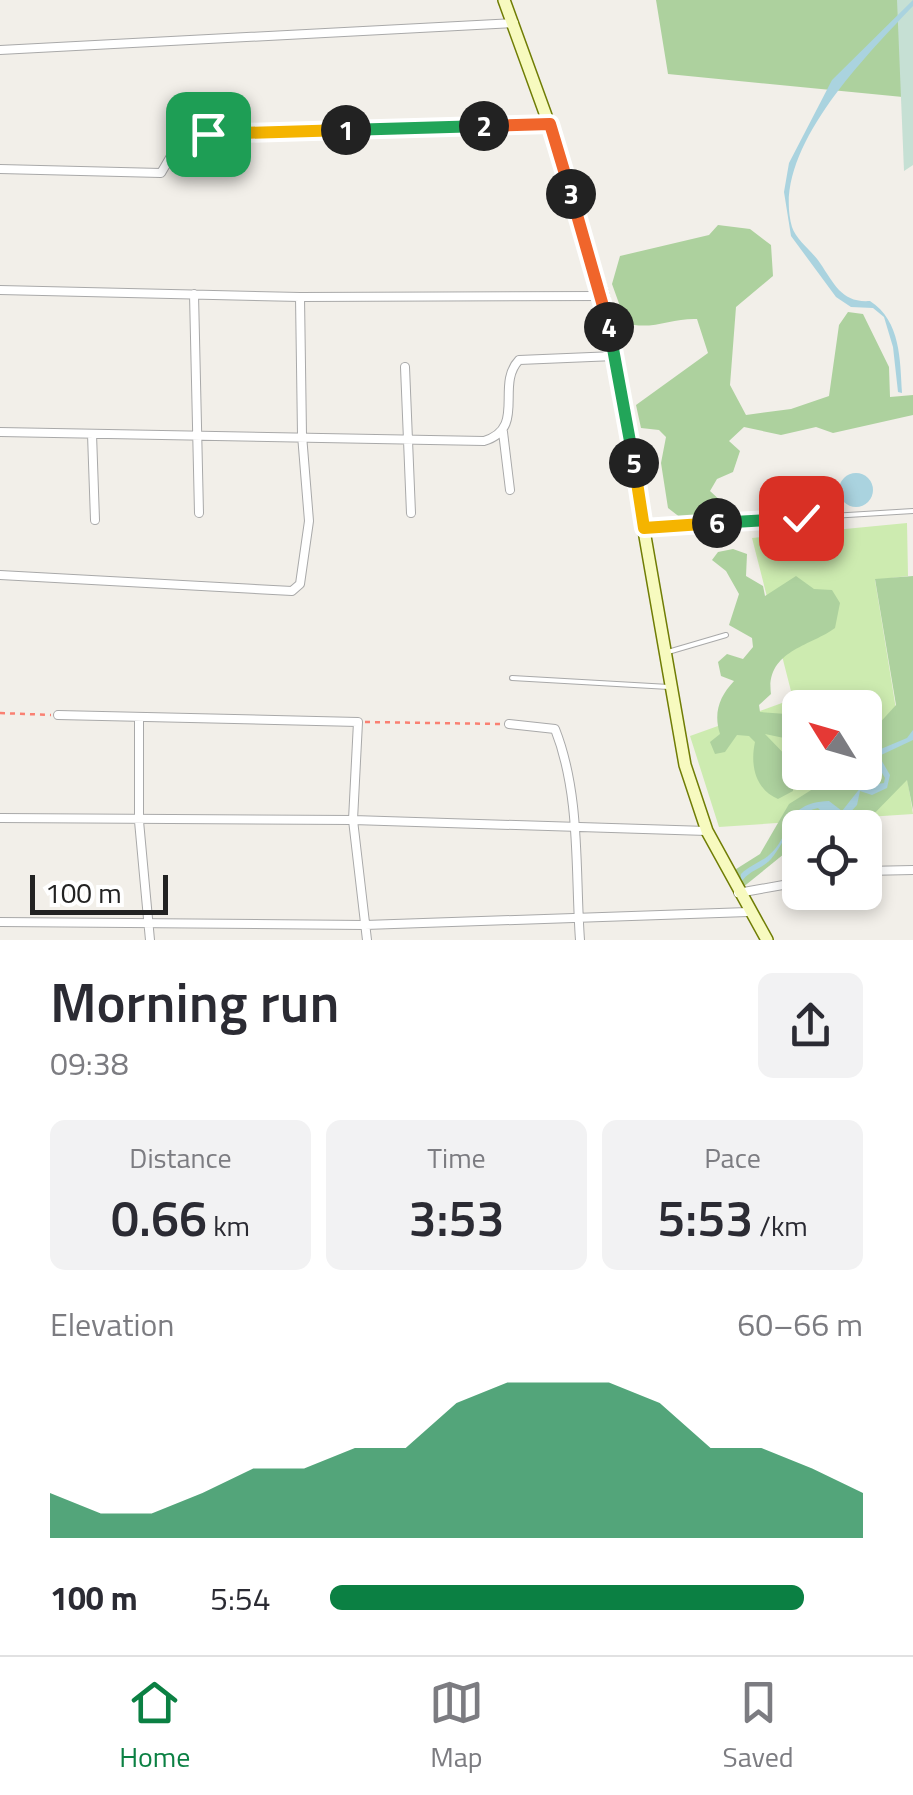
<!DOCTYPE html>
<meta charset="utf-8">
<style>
body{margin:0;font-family:"Titillium Web",sans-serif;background:#f2f2f3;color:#2b2b33;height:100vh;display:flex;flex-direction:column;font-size:38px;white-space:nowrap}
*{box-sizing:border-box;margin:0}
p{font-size:32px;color:#7c7c81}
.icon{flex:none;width:55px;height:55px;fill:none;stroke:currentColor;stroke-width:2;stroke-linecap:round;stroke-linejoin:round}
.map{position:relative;height:940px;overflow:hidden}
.side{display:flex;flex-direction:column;background:#fff;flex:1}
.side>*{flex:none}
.needle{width:65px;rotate:307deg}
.tools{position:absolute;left:782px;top:690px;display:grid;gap:20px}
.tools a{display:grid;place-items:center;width:100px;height:100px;border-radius:15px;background:#fff;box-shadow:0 5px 15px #0003;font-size:50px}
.scale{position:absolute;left:30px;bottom:25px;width:138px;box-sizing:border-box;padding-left:10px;border:5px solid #222;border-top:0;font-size:28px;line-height:35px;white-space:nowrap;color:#222;-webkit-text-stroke:8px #fff;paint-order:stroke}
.pin{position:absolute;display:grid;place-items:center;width:85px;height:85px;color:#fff;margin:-42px;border-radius:20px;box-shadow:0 5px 15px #0006}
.km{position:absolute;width:50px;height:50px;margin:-25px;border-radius:50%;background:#222;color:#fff;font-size:28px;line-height:50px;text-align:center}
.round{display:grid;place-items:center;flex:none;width:105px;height:105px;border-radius:15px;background:#f2f2f3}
.overview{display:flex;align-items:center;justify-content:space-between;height:170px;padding:0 50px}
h1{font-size:55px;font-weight:600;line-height:75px}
.stats{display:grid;grid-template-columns:repeat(3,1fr);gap:15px;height:170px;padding:10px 50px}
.stats div{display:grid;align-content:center;border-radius:15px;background:#f2f2f3;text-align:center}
.stats b{font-size:50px;font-weight:600}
.stats small{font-size:28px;font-weight:400}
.stats p{font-size:28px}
.chart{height:280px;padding:20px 50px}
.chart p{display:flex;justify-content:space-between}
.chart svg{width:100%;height:180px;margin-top:10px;fill:#0b8043;opacity:.7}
ul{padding:0 50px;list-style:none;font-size:32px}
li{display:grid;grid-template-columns:160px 120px 1fr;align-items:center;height:75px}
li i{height:25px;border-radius:12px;background:#0b8043}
.dock{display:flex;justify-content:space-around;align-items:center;height:140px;border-top:2px solid #e1e1e2;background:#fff;font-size:28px;color:#7c7c81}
.dock a{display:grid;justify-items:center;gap:5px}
.dock .selected{color:#0b8043}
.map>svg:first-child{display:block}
</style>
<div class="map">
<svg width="913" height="940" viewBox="0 0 913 940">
<rect width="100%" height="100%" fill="#f2efe9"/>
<path fill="#cdebb0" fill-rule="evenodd" d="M907,523L908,576L875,580L913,814L719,827L690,736L793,699L752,538ZM800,708H865V772H800Z"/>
<path fill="#add19e" d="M656,0H913V98L668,74Z
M718,225L750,229L771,245L773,276L736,307L730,385L746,415L791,409L829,396L839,325L848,312L863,314L889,367L890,397L913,395V415L833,433L816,427L781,435L744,427L729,441L740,451L733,472L717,479L710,491L723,503L690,525L668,508L661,463L666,437L659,430L641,428L636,405L708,353L697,319C672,318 650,331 626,323L612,284L620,256L709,235Z
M733,549L747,554L746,576L763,586L765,596L796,576L814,589L832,590L840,603L835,628C811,646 765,651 771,694L759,705L760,712L800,715V733L784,738L765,734L794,764L793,791L778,799C755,789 750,765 755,742L749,736L737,735L725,752L715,754L710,742L720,734C713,712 720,696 734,681L721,676L718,662L727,654L743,659L753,647L752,638L729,625L739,594L726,571L712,560L718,552Z
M913,576V810L907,780L863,825L800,828V841L742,888L733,871L760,854L789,804L816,787L865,772V739L896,705L875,579Z"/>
<path fill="#c6e0d4" d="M897,0H913V165L904,171Z"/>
<path fill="#aad3df" d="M913,0V6C866,56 770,151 792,227C796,240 813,252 820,263C835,285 842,303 870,301C901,321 900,360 902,393L898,392L893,347L884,317L873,308L851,307L836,297L791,236L784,192L789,163L832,80Z
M839 490a17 17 0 1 1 34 0a17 17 0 1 1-34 0Z
M913,730V740L879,756L890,775L887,788L872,795L860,791L857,805L846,817L829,819L818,808C791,813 787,841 771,859C761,870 748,870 741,883V874C749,866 759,863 768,856C794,836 780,803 829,801L842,811L861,787L884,783L885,778L874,759L876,751L907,738Z"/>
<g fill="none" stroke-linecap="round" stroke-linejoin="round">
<defs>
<path id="lane" d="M649,527L913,511
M668,652L726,635
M512,678L669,687"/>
<path id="street" d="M0,50L514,23
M0,169L161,173L181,139L197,133L549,124
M0,290L300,297L603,296
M194,294L199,513
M405,367L411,513
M0,432L484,441C527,428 495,385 519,360L615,356
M503,432L510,490
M92,434L95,520
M0,575L292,591L300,584L309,521L302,435L300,297
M58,715L358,722L353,820L367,940
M139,718V821L150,940
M509,724L555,729C581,795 575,871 580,940
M0,818L353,820L707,831
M865,871L913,870
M738,893L800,882
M0,922L365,925L748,912"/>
<path id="secondary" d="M504,0L549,124L603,296L685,765L707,831L767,940"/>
</defs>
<use href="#lane" stroke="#a9a9a9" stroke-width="6"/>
<use href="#street" stroke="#a9a9a9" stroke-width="10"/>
<use href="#secondary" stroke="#707d05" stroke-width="14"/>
<path stroke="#fa8072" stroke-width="2.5" stroke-dasharray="5 5" stroke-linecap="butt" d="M0,713L51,715
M365,722L502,724"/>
<use href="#lane" stroke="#fff" stroke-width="4"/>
<use href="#street" stroke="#fff" stroke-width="8"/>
<use href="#secondary" stroke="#f7fabf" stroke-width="11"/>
</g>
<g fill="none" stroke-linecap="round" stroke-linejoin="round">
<defs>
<path id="split-1" d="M208,134L346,130"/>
<path id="split-2" d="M346,130L484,126"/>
<path id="split-3" d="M484,126L550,124L571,194"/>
<path id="split-4" d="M571,194L609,327"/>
<path id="split-5" d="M609,327L634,463"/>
<path id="split-6" d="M634,463L644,528L717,523"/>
<path id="split-7" d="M717,523L801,518"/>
</defs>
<use href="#split-1" stroke="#fff" stroke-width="20"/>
<use href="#split-2" stroke="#fff" stroke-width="20"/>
<use href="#split-3" stroke="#fff" stroke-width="20"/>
<use href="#split-4" stroke="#fff" stroke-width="20"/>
<use href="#split-5" stroke="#fff" stroke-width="20"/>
<use href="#split-6" stroke="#fff" stroke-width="20"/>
<use href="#split-7" stroke="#fff" stroke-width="20"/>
<use href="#split-1" stroke="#f5b400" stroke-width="12"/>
<use href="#split-2" stroke="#22a559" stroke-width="12"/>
<use href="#split-3" stroke="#f0652b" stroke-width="12"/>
<use href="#split-4" stroke="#f0652b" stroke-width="12"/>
<use href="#split-5" stroke="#22a559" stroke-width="12"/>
<use href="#split-6" stroke="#f5b400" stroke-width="12"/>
<use href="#split-7" stroke="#22a559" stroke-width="12"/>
</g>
</svg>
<div class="tools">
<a><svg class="needle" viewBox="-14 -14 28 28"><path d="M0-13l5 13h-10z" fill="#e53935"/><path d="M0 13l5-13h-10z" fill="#7c7c81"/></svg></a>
<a><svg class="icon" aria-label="locate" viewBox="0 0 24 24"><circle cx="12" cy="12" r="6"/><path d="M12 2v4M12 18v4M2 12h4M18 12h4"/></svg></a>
</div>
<div class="scale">100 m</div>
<div class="pin" style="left:208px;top:134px;background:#1e9e55"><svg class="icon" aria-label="arrive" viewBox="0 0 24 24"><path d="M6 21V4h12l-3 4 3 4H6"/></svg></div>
<div class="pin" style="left:801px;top:518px;background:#d93025"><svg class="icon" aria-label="check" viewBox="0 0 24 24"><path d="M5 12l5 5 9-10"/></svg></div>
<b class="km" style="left:346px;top:130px">1</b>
<b class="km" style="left:484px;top:126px">2</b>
<b class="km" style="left:571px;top:194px">3</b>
<b class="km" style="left:609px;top:327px">4</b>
<b class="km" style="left:634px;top:463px">5</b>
<b class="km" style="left:717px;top:523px">6</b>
</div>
<section class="side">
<div class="overview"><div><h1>Morning run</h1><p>09:38</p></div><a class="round"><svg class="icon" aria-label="share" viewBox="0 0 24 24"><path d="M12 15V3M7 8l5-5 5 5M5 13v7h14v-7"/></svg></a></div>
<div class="stats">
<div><p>Distance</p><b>0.66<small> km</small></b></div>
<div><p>Time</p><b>3:53</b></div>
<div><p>Pace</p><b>5:53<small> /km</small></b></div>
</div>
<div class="chart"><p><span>Elevation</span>60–66 m</p>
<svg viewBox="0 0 160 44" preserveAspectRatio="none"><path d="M0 44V33L10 38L20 38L30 33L40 27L50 27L60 22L70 22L80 11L90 6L100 6L110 6L120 11L130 22L140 22L150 27L160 33V44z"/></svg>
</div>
<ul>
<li><b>100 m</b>5:54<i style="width:89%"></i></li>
</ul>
</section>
<nav class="dock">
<a class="selected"><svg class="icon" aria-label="home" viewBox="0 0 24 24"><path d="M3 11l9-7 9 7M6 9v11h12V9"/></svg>Home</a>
<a><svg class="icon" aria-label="map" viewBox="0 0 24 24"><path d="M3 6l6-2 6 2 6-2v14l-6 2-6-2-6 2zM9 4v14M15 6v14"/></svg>Map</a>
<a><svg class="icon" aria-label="saved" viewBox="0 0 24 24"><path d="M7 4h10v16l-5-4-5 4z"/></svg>Saved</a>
</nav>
